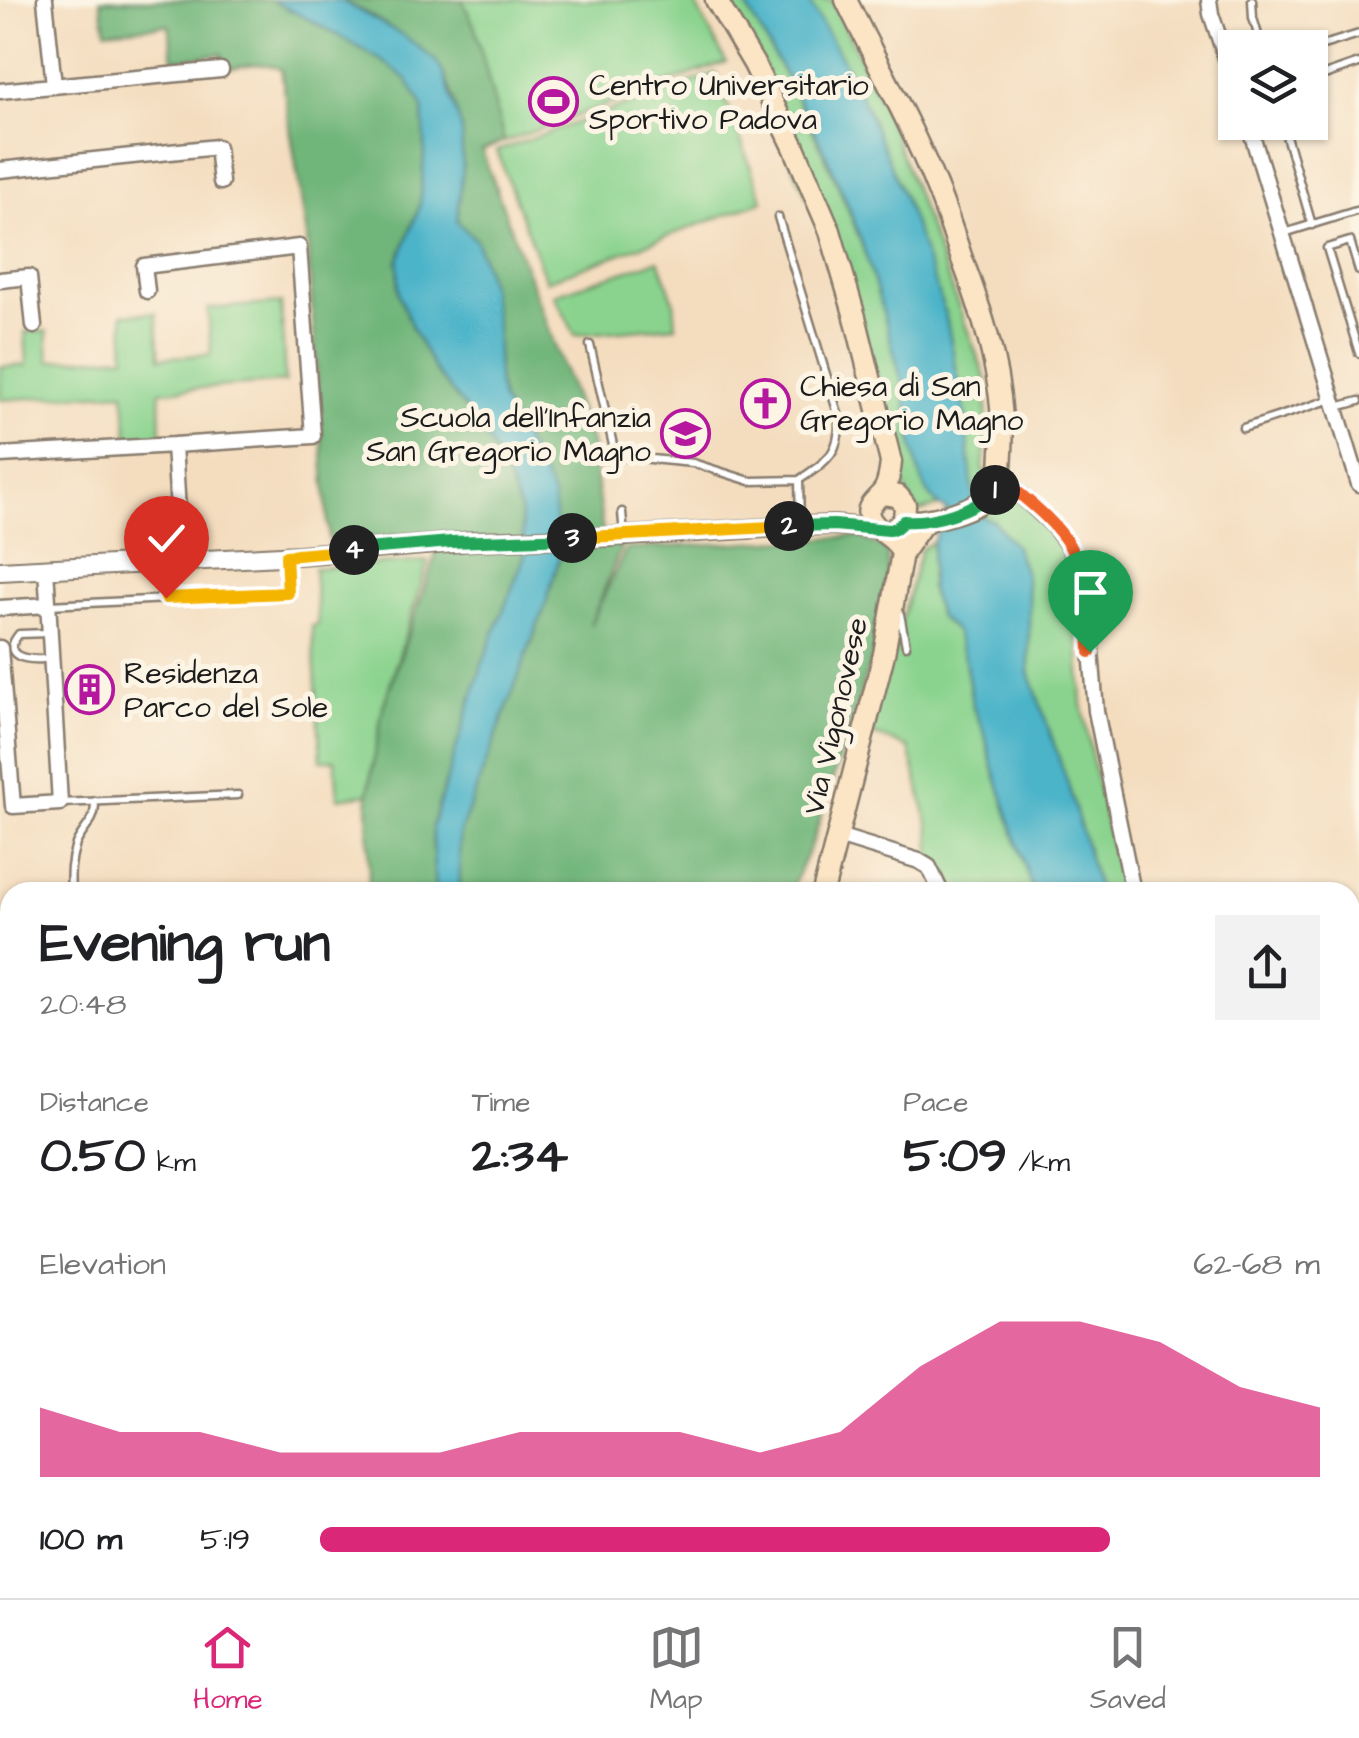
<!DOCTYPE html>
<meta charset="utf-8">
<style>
body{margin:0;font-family:"Architects Daughter",sans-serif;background:#f2f2f2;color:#202124;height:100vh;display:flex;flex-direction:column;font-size:38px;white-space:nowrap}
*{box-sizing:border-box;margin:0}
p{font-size:32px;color:#757577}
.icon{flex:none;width:55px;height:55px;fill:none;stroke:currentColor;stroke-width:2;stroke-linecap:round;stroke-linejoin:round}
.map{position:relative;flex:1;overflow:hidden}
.sheet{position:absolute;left:0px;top:882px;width:1360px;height:718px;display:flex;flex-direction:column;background:#fff;border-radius:30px 30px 0 0;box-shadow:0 2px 8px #0004}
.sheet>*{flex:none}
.fabs{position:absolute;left:1218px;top:30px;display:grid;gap:20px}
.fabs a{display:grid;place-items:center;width:110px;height:110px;border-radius:0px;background:#fff;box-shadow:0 2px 8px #0004;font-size:50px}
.pin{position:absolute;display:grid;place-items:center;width:85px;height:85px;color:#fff;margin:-102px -42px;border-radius:50% 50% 50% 0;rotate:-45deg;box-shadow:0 0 10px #0007}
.pin .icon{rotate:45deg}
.km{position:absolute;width:50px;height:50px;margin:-25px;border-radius:50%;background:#222;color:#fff;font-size:28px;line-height:50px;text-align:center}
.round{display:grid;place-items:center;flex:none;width:105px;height:105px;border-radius:0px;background:#f2f2f2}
.summary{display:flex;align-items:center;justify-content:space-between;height:170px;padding:0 40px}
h1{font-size:55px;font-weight:800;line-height:75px}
.figures{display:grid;grid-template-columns:repeat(3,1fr);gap:15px;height:170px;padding:10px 40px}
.figures div{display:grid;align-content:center}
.figures b{font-size:50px;font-weight:800}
.figures small{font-size:28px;font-weight:400}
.figures p{font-size:28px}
.chart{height:280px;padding:20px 40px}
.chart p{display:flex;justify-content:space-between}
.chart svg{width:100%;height:180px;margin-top:10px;fill:#db2777;opacity:.7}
ul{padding:0 40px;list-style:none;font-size:32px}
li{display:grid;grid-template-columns:160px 120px 1fr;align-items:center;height:75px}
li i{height:25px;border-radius:12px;background:#db2777}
.menu{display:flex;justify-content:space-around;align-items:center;height:140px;border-top:2px solid #e0e0e0;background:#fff;font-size:28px;color:#757577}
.menu a{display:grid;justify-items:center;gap:5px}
.menu .active{color:#db2777}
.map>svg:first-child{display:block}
</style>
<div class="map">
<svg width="1359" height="1598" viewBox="0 0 1359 1598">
<rect width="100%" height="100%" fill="#fcf5e5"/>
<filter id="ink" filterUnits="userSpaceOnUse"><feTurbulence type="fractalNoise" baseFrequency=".01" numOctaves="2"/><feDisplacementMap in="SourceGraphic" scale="20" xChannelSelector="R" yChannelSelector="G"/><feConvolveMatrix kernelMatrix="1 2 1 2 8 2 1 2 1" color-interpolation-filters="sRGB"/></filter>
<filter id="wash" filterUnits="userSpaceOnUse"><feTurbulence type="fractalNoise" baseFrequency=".0048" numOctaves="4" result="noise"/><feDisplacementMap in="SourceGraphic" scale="40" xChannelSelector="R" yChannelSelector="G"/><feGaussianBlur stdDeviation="2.25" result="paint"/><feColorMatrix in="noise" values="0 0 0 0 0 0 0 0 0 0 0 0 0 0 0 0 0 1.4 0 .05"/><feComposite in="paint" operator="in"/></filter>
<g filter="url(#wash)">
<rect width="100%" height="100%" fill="#f4ddbf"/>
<path fill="#8ad38e" stroke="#537855" stroke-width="2.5" d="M461,0H693L726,62L504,142L476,32Z
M720,0H743C796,95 844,185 877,289C887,323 896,358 905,392C914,434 910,472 939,506L918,512L906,491L859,315Z
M808,0H832L882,103L987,382L986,444L983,470L1026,507L1063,545L1076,604L1082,703L1094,768L1122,892H1099L1029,672V603L1025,573L969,516L965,412L945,312Z
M716,73L763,201L546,281L497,151Z
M659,260L674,302L676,326L575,335L554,294Z
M281,303L285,382L160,391L161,436L128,438L124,392L0,400V367L27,365L25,332L47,331L49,361L125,356L123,314L156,313L160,358L211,354L208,309Z
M933,542L930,589L939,617L955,630L965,660L973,708L984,731L991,761L1033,892H941L932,866L930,831L909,748L860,729L903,615L921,549Z
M428,561L383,707L368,794L338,798L335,760H321L312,626L318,625L314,568Z"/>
<path fill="#6fb579" stroke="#46684a" stroke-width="2.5" d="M100,0H271L327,29L386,63L407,79L423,107L425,143L420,206L398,262L399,294L413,330L436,372L481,428L505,472L520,510L525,555L483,662L432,827L435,892H369L368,794L383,707L443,533L329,541L307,237L281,70C263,59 245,66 226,69L222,54L173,60L169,25L106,31Z
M340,0H462L475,27L504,141L482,151L591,442L604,539L625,538L590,625L626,549L859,536L884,548L888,555L886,613L814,838L790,892H460L459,835L546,603L559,559L536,461L502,401L498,381L496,323L489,281L476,240L457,222C462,173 467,124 445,77C434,51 367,12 340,0Z
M10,1480V1590H22L18,1598H0V1499Z"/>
<path fill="#4bb4c9" stroke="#346872" stroke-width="2.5" d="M271,0H340L406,37L436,61L444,74L461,127L463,167L457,222L476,240L489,281L496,323L498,381L502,401L536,461L553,496L559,559L546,603L459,835L460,892H435L432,827L483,662L525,555L520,510L505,472L481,428L436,372L413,330L399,294L398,262L420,206L425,143L423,107L407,79L386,63L327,29Z
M743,0H808L855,81L904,197L945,312L965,412L975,514L994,521L1015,547L1025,573L1029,603V672L1068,784L1099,892H1033L991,761L984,731L973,707L965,660L955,631L939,617L930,589L933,542L947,510C910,494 912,420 903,386C884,317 867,247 838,182C811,119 776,60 743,0Z"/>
</g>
<g filter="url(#ink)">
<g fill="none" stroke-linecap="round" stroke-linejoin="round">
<defs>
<path id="service" d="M1252,0L1253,18L1262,48
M1310,49L1359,34
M1310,80L1359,63
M1282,122L1312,225
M778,217L839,417C841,453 827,461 799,480L800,525
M1284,233L1359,210
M1359,271L1350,241L1327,248L1359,353
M590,345L616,458L630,457L693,463L750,481L799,480
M1337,407L1359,401
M1243,428L1332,399
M622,512L624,536
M49,605L288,593L286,560
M900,614L906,646
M43,659C27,660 0,657 19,634L48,633
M61,803L238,795
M71,892C70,875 70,861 76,844C84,826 96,823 95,801
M0,1124L10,1133
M1350,1318L1359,1317"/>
<path id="minor" d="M45,0L54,85
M1209,0L1211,14L1235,85
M0,91L221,70
M1248,122L1359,484
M0,170L217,147L221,182
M0,280L29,277L34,326
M147,291L144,266L299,247L313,436L174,445L181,560
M0,455L174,445
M1000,480L1021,495L1052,524L1069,546L1079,572L1087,602L1096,711L1133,892
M0,608L48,605
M0,648L13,806L60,803L46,568
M838,836L919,861L929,867L941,892
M0,974L10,973
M0,1257L10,1256
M574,1590L577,1598
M1287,1590L1290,1598
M1084,1598L1127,1591"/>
<path id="tertiary" d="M0,571L299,555L474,541L608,537L800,526L834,525L880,529"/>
<path id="secondary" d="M716,0L754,64L794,147L830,231L855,317L891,462C890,472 888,487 881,494C873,503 862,509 873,523C883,536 893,534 902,553
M846,0C876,61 911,124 936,186C946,210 954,235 962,259C985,320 1006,386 1002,452C1001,464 1002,479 995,490C981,510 927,523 904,521
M882,494L898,496L905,505L904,521L893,529
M823,892L884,654L902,553L921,526L929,519
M816,1590L819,1598"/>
</defs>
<use href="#service" stroke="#887c6e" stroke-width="11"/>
<use href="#minor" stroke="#887c6e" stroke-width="19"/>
<use href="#tertiary" stroke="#887c6e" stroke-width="22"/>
<use href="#secondary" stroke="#887c6e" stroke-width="25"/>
<use href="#service" stroke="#fff" stroke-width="6"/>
<use href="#minor" stroke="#fff" stroke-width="14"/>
<use href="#tertiary" stroke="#fff" stroke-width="18"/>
<use href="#secondary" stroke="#fce5c4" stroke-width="20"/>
</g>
</g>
<g fill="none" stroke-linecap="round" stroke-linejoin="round" filter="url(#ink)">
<defs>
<path id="split-1" d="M995,490L1000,480L1008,484C1029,502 1054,520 1069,545C1087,576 1089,617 1090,652"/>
<path id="split-2" d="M789,526L834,525L889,530L896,528L904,521C933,523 974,511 995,490"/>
<path id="split-3" d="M572,538L789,526"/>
<path id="split-4" d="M354,550L451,542L572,538"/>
<path id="split-5" d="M166,598L288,593L286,556L354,550"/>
</defs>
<use href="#split-1" stroke="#fff" stroke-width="20"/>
<use href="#split-2" stroke="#fff" stroke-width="20"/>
<use href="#split-3" stroke="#fff" stroke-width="20"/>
<use href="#split-4" stroke="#fff" stroke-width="20"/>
<use href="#split-5" stroke="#fff" stroke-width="20"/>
<use href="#split-1" stroke="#f0652b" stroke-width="12"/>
<use href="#split-2" stroke="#22a559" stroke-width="12"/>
<use href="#split-3" stroke="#f5b400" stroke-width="12"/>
<use href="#split-4" stroke="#22a559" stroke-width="12"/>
<use href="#split-5" stroke="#f5b400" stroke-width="12"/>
</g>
<defs>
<symbol id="stadium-ring" viewBox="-11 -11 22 22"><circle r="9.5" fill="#fcf5e5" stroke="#b5179e" stroke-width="1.5"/><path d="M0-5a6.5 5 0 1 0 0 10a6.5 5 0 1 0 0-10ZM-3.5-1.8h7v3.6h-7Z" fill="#b5179e"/></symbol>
<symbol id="church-ring" viewBox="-11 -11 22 22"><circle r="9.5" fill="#fcf5e5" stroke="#b5179e" stroke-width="1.5"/><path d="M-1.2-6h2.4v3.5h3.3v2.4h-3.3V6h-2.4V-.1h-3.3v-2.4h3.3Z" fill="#b5179e"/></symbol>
<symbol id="school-ring" viewBox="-11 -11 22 22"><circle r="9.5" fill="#fcf5e5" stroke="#b5179e" stroke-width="1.5"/><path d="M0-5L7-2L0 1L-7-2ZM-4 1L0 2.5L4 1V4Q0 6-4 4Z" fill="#b5179e"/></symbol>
<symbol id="building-ring" viewBox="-11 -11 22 22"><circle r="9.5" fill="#fcf5e5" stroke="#b5179e" stroke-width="1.5"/><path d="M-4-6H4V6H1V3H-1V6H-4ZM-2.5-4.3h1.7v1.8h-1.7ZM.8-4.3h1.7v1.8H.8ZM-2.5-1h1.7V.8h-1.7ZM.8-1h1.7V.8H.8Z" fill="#b5179e"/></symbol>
</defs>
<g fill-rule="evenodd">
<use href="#stadium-ring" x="526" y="74" width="55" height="55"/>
<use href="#church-ring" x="738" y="376" width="55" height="55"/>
<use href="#school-ring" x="658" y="406" width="55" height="55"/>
<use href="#building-ring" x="62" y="662" width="55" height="55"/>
</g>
<g text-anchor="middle" stroke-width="10" stroke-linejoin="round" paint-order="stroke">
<g font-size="30" fill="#1c1c1c" stroke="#fcf5e5" text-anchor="start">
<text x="589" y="95">Centro Universitario<tspan x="589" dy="34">Sportivo Padova</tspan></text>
<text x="800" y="396">Chiesa di San<tspan x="800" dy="34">Gregorio Magno</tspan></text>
<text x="651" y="427" text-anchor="end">Scuola dell'Infanzia<tspan x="651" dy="34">San Gregorio Magno</tspan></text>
<text x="124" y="683">Residenza<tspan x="124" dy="34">Parco del Sole</tspan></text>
</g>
<g font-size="30" fill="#1c1c1c" stroke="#fcf5e5">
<text transform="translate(835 716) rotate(-77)" y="10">Via Vigonovese</text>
</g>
</g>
</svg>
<div class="fabs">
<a><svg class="icon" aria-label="layers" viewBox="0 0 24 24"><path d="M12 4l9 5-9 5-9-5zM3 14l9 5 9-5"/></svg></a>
</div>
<div class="pin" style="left:1090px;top:652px;background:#1e9e55"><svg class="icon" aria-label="arrive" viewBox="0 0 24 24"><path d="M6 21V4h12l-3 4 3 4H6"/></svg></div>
<div class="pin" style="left:166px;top:598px;background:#d93025"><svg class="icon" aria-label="check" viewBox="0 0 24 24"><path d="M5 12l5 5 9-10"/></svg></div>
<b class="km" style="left:995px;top:490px">1</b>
<b class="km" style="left:789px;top:526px">2</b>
<b class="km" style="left:572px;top:538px">3</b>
<b class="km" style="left:354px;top:550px">4</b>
<section class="sheet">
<div class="summary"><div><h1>Evening run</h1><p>20:48</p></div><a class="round"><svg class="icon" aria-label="share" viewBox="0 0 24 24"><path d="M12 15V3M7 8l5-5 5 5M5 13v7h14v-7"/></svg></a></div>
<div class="figures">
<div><p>Distance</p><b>0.50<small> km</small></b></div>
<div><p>Time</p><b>2:34</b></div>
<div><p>Pace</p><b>5:09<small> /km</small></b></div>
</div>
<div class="chart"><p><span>Elevation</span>62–68 m</p>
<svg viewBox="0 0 160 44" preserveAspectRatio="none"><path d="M0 44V27L10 33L20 33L30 38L40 38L50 38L60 33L70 33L80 33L90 38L100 33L110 17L120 6L130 6L140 11L150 22L160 27V44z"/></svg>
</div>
<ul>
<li><b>100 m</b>5:19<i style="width:79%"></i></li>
</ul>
</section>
</div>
<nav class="menu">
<a class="active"><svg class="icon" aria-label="home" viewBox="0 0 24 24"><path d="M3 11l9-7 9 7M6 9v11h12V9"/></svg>Home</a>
<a><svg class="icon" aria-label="map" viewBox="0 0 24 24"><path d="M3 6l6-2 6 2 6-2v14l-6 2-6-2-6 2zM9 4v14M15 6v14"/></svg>Map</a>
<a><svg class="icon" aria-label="saved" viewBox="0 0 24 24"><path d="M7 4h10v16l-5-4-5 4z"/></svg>Saved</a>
</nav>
